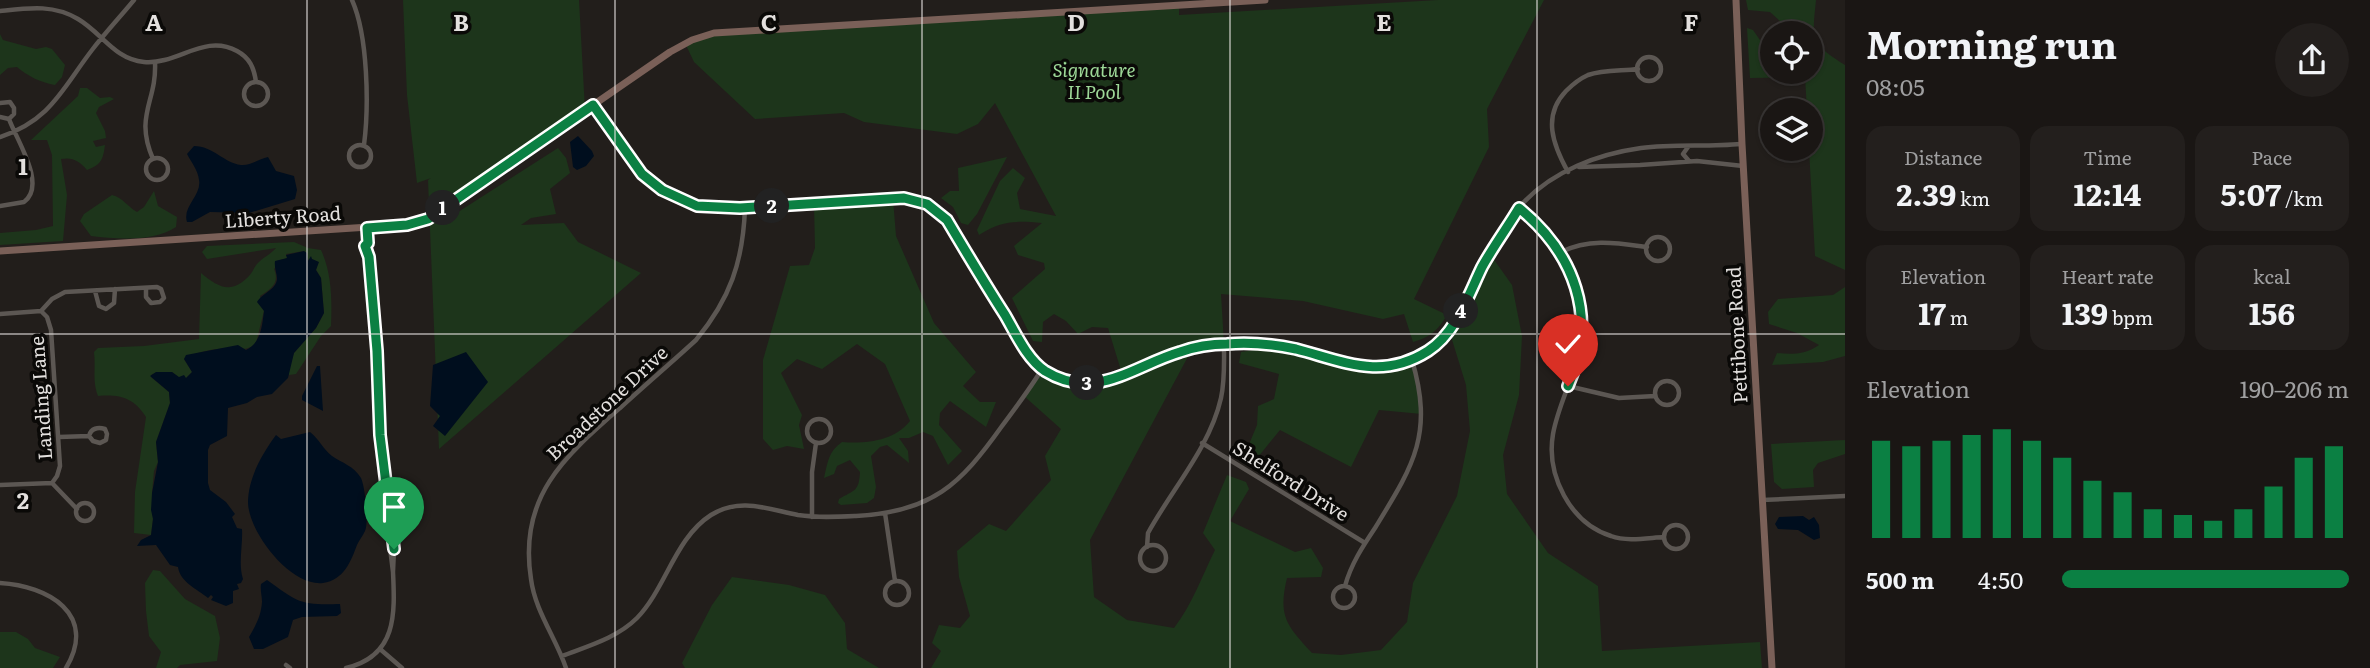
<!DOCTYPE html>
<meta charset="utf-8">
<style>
body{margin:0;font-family:Literata,serif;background:#231f1d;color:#f1f3f6;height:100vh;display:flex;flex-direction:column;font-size:26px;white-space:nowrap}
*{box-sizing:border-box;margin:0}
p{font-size:23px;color:#9f9fa0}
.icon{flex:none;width:38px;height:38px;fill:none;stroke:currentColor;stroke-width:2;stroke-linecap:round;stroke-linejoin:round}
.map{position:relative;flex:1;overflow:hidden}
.drawer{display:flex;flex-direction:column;background:#1a1614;width:525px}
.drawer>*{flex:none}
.fabs{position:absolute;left:1760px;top:21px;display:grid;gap:14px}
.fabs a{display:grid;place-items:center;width:63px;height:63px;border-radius:50%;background:#1a1614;box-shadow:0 2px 5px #0004,0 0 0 2px #383534;font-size:35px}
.pin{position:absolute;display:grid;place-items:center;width:60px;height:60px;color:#fff;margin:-72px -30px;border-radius:50% 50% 50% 0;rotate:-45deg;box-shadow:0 0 7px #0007}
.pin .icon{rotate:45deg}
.km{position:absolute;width:35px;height:35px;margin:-18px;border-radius:50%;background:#222;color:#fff;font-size:19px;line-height:35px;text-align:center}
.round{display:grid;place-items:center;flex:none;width:74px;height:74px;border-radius:37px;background:#231f1d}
.headline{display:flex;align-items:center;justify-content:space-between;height:119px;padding:0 21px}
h1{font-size:38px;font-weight:700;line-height:52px}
.figures{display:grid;grid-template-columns:repeat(3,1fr);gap:10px;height:119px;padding:7px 21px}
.figures div{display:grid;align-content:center;border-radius:18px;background:#231f1d;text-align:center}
.figures b{font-size:30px;font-weight:700}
.figures small{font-size:19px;font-weight:400}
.figures p{font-size:19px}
.chart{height:196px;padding:14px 21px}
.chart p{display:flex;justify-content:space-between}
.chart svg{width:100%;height:126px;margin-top:7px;stroke:#0b8043;stroke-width:6}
ul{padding:0 21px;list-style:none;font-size:23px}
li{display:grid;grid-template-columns:112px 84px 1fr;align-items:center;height:52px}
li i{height:18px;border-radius:9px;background:#0b8043}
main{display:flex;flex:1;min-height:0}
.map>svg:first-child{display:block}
</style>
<main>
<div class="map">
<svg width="1845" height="668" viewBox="0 0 1845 668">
<rect width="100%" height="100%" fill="#221e1b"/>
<path fill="#1d351b" d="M403,0H579L585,110L430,217L441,223L558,148L566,158L570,173L550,189L556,214L531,218L521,225L564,223L578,242L641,273L439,449L428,180L431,178L417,183L407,95Z
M1438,0H1544L1487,109L1489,147L1414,299L1447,315C1438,330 1431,337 1413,342L1404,314L1383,319L1303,301L1221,294L1224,344L1192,349L1090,540L1094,597L1127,620L1174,628C1192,605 1202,576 1215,550L1203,533L1227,475L1246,482L1249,489L1230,521L1295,552L1311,548L1323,568L1321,577L1287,578C1278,616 1286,625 1312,653L1341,655L1381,650L1407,622L1413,583L1457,496L1470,431L1466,385L1449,330L1490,254L1512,285L1522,336L1519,395L1503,455L1507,494L1548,553L1598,586L1602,651L1760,642L1762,668H931L941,651L932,643L939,625L960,628L970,616L959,577L957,551L989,524L1006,531L1051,480L1045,456L1061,429L1024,396L1042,369C1074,386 1089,385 1123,377L1108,328L1092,327L1078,334L1066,321L1054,314L1043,322L1042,342L1033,341L1012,298L1045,269L1044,263L1018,255L1014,246L1042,223C1016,221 1002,220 979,235L977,230L1000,181L1013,168L1025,178L1017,193L1020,209L1056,216L995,103L978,124L957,134L864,122L844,113L755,119L694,62L685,43L706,35L1179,5V15Z
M1746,0H1816C1812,40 1810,43 1845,65V270L1815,256L1809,149H1811V110H1807L1805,77L1750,78L1747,28L1753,30L1762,43L1773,42V72H1811V33H1779L1781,22L1770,12L1748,10Z
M0,34L3,40L36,49L46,47L52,49L65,65L62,77L55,85C42,83 27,76 17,67L8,68L0,75Z
M80,88H87L100,98L110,97L114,99L99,107L96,113L105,131L106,138L93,141L96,147L105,145C103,160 101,165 87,170C79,161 73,157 61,159L67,195L63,241L0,245V233L36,230L53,226L52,155L47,140H31L78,96Z
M1007,157L977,214L968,225L961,223L953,207L941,198L950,191H959L958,168Z
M154,191L158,206L177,217L176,227C154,242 117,239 91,236L80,221L84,214L112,195C123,198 127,206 137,212L144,207Z
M893,199L896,236L934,323L976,372L963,386L980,402H996L986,427L950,401L940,413L939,425L962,451L948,465L933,436L923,432L909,438H899L908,451L909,463L887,445L880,447L871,456L876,487L874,498L867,503L841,505L838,503L839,499C854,490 859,492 860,472L850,460L837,466L834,474L824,478C828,462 828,452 842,442C866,444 894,441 910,421L885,364L857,344L822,369L797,359L781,373L802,415L799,425L804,449L787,446L773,450L763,439V360L790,266L809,265L815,248L814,204Z
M294,242L308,248L321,250C332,274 332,300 331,326L321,336L296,374L289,375V367L294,353L316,328L324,313L321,278L316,270L318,262L312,259L309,261L304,251L286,254L287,258L280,262L274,269C280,283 271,289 260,296L264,311L256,343C246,352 241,348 229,348C213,349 198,351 184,359L192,372L186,378H179L172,372L152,374L151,377L169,392L170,403L156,442L158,462L154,471L152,493L153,519L151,535L134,533L135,492L146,417C134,398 120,394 98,396C92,380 96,369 94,352L98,348L144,346L199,339L201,273C218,287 231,295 249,276C253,272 254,266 259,262C264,257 271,254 276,248L207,259L202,252L207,246Z
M1845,287V356L1823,362L1772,365L1777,353C1793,355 1806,354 1819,345L1797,333L1769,324L1768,312L1778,299L1833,295Z
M1280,346C1324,358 1367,373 1412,360L1422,414L1379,410L1351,467L1280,430L1254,462L1245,454L1257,425L1258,406L1274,399L1279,374L1239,363L1241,352Z
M1845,440V454L1818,463L1813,470L1814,487L1782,489L1774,482L1771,444Z
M153,570L160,571L185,599L215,616L220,638L217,661L180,665L177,668H156L161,652L149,636L146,611L145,583Z
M732,577L789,585L825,595L845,623L847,649L879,668H685L682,663L712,605Z
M0,632H16L28,639L35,648L60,657L53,668H0Z"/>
<path fill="#000e1e" d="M578,136L592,151L594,156L586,166L577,170L573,167L570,142Z
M194,146C213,146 224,163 241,165C250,166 259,159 268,157L276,171L294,176L297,190L295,199L249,213L210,212L192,222H187C182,207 202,195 199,180C198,170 191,162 187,154Z
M304,251L307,253L308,261L311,256L312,259L319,262L316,270L321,278L324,313L316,328L294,353L288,378L272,394L257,397L247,403L228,408L227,436L210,445L208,450V483L210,490L226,502L235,514L232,517L237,528L242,529C243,545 238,564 243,579L241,583L237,584L239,589L233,591V603L226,606L211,600L213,597L211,595L208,598C197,589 180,582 178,567L170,565L156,545L137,546L141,540L151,535L153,519L151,510L152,493L158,462L156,442L170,403L169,392L150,376L156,372H172L179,377L184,375L186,378L192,372L184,359L186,355L238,345L246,350C261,343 262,326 264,311L257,302C262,293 276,290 277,279C277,273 274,268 275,261L287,258L286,255Z
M466,352L488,382L445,436L433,426L440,416L430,406L433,365Z
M317,366H320L323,411L302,400V396Z
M310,432C319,439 323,449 332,456C342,463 354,466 361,478C365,486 369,523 365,531C363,536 359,540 357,545C351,561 344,580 323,583C291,587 249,533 248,503C248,478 262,454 276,435L281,439Z
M1803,516L1809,520L1814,517L1819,525L1820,538L1814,540L1798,530L1778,529L1775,524L1779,517Z
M267,580C299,603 300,605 340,604L341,613L337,616L302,617L293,620L288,637L263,649H254L249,637C256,625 261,616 262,602C262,596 260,590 261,584Z"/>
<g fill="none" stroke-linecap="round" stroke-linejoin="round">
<path stroke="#5c5753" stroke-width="4.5" d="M352,0C368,36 369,106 364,145
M0,11C28,8 53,4 78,19C102,33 114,59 144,62C178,65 204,33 237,51C250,58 254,68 256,82
M1637 69a12 12 0 1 1 24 0a12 12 0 1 1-24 0Z
M244 94a12 12 0 1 1 24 0a12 12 0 1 1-24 0Z
M0,103L10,102L14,108V114L9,119
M593,105L642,175L662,190L697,206L740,208L904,198L927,204L947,220C968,255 1022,360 1054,375C1099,397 1137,366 1179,352C1193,347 1211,345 1225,344C1237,343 1251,341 1263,343C1319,348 1377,390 1430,350C1458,329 1468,294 1483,265C1494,245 1508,220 1523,203C1553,171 1598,154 1641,148C1674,144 1708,147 1741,144
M0,117L9,119
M0,137C51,120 62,89 92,50C105,33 120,17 134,0
M349 156a11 11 0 1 1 22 0a11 11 0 1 1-22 0Z
M1688,147L1683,154L1689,161
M146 169a11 11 0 1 1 22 0a11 11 0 1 1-22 0Z
M153,159C134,115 157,102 155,62
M1579,167L1640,165L1697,161L1743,166
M1568,172C1553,145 1542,116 1566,91C1573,84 1579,79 1588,75C1603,70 1622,71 1638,69
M0,206L24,202C47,185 17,141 9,119
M1519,208C1558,240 1585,284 1581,336C1579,370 1559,400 1553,434C1546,475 1570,523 1611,536C1627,542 1647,538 1664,537
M367,228L368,243
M1646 249a12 12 0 1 1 24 0a12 12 0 1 1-24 0Z
M365,246L369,257L377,357L375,360L373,358L374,341
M365,246L368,243L371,245V253L369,257
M1561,252C1590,238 1617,243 1647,247
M95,291L99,306L106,309L114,303L115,289
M41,311L47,317L51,330L60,466L57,476L52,483
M0,314L41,311L52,299L65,292L157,287L161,289L164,298L160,302L151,303L146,297V288
M375,360L381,442L394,549L393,572L390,548L391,537
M1655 393a12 12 0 1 1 24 0a12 12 0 1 1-24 0Z
M1568,386L1619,398L1655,396
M807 431a12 12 0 1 1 24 0a12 12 0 1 1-24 0Z
M59,437L89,436L93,441L100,443L106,440L107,434L105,429C98,427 91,428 89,436
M1202,443L1365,543
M0,485L52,483L77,509
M1762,500L1845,496
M76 512a9 9 0 1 1 18 0a9 9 0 1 1-18 0Z
M885,513L895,581
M812,517V472L816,443
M1664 537a12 12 0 1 1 24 0a12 12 0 1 1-24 0Z
M1140 558a13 13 0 1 1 26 0a13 13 0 1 1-26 0Z
M1147,547L1148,533C1172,489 1210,447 1221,398C1225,380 1224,362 1224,344
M885 593a12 12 0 1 1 24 0a12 12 0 1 1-24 0Z
M0,583C48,586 98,614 66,668
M1333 597a11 11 0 1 1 22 0a11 11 0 1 1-22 0Z
M1345,586C1351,564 1363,546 1375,528C1413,466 1434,435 1412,360
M380,649L402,668
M562,656C588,646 617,638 637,618C666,588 675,538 711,515C740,497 767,509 798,515C818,518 836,517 856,516C932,512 960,485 1002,426C1016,407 1030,389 1042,369
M286,665L290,668
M346,668C397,656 395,614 393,572
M566,668C556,638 535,611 531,579C518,497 564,457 620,408C645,385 671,363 696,340C730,299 743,262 745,208"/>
<path stroke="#7a6058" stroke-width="7" d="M1736,0L1742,144L1772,668
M0,251L415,224L428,219L670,52L692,40L714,33L1265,0"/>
</g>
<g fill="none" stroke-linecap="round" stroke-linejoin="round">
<defs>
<path id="route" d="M394,549L380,435L377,351L369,257L365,246L368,243L367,228L407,225L428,219L593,105L642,174L662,190L697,206L740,208L904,198L927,204L947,220C966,252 985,284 1005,315C1016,334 1027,359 1045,371C1095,402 1133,366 1180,352C1194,347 1212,344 1227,344C1251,342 1272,344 1296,349C1343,361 1381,381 1428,351C1456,333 1468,296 1482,267C1493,247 1507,228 1519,208C1574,253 1599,317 1568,386"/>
</defs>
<use href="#route" stroke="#fff" stroke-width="14"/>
<use href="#route" stroke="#0b8043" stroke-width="9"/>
</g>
<path fill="none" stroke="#e3e0de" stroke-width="2" stroke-opacity="0.55" d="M307,0V668M615,0V668M922,0V668M1230,0V668M1537,0V668M0,334H1845"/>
<g text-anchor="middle" stroke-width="7" stroke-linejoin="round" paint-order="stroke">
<g font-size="19" font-style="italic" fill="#9ed998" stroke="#0a0907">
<text x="1094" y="77">Signature<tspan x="1094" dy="22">II Pool</tspan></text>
</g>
<g font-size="19" fill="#e3e0de" stroke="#0a0907">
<text transform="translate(283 217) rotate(-4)" y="7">Liberty Road</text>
<text transform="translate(1737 335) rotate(-93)" y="7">Pettibone Road</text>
<text transform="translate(41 398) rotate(-94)" y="7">Landing Lane</text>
<text transform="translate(607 403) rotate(-43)" y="7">Broadstone Drive</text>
<text transform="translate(1291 481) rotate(32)" y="7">Shelford Drive</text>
</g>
</g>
<g font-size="23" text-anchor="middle" font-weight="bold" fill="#e3e0de" stroke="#0a0907" stroke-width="7" stroke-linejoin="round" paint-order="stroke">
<text x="154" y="31">A</text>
<text x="461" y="31">B</text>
<text x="769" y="31">C</text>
<text x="1076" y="31">D</text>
<text x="1384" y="31">E</text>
<text x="1691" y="31">F</text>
<text x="23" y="175">1</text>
<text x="23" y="509">2</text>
</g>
</svg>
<div class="fabs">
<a><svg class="icon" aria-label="locate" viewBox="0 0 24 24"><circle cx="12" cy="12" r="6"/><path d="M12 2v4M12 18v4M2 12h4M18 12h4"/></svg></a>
<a><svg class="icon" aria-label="layers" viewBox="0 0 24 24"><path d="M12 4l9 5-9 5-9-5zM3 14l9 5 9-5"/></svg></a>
</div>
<div class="pin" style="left:394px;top:549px;background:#1e9e55"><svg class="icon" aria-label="arrive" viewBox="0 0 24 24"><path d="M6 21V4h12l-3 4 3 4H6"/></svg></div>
<div class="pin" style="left:1568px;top:386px;background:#d93025"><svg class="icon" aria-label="check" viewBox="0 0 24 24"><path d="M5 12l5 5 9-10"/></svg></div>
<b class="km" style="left:443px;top:208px">1</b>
<b class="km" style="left:772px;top:206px">2</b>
<b class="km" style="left:1087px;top:383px">3</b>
<b class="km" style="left:1461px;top:311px">4</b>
</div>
<section class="drawer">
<div class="headline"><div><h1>Morning run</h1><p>08:05</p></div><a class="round"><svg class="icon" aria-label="share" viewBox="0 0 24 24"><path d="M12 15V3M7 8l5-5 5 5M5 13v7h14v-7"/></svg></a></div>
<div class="figures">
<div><p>Distance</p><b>2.39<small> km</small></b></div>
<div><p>Time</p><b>12:14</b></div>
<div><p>Pace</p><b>5:07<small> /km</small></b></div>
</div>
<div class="figures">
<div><p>Elevation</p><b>17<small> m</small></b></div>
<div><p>Heart rate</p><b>139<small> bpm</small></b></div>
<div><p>kcal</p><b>156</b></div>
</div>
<div class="chart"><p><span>Elevation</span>190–206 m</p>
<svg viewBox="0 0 160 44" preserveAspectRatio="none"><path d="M5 44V10M15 44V12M25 44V10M35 44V8M45 44V6M55 44V10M65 44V16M75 44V24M85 44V28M95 44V34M105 44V36M115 44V38M125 44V34M135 44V26M145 44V16M155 44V12"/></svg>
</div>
<ul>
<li><b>500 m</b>4:50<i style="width:100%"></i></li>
</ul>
</section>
</main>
